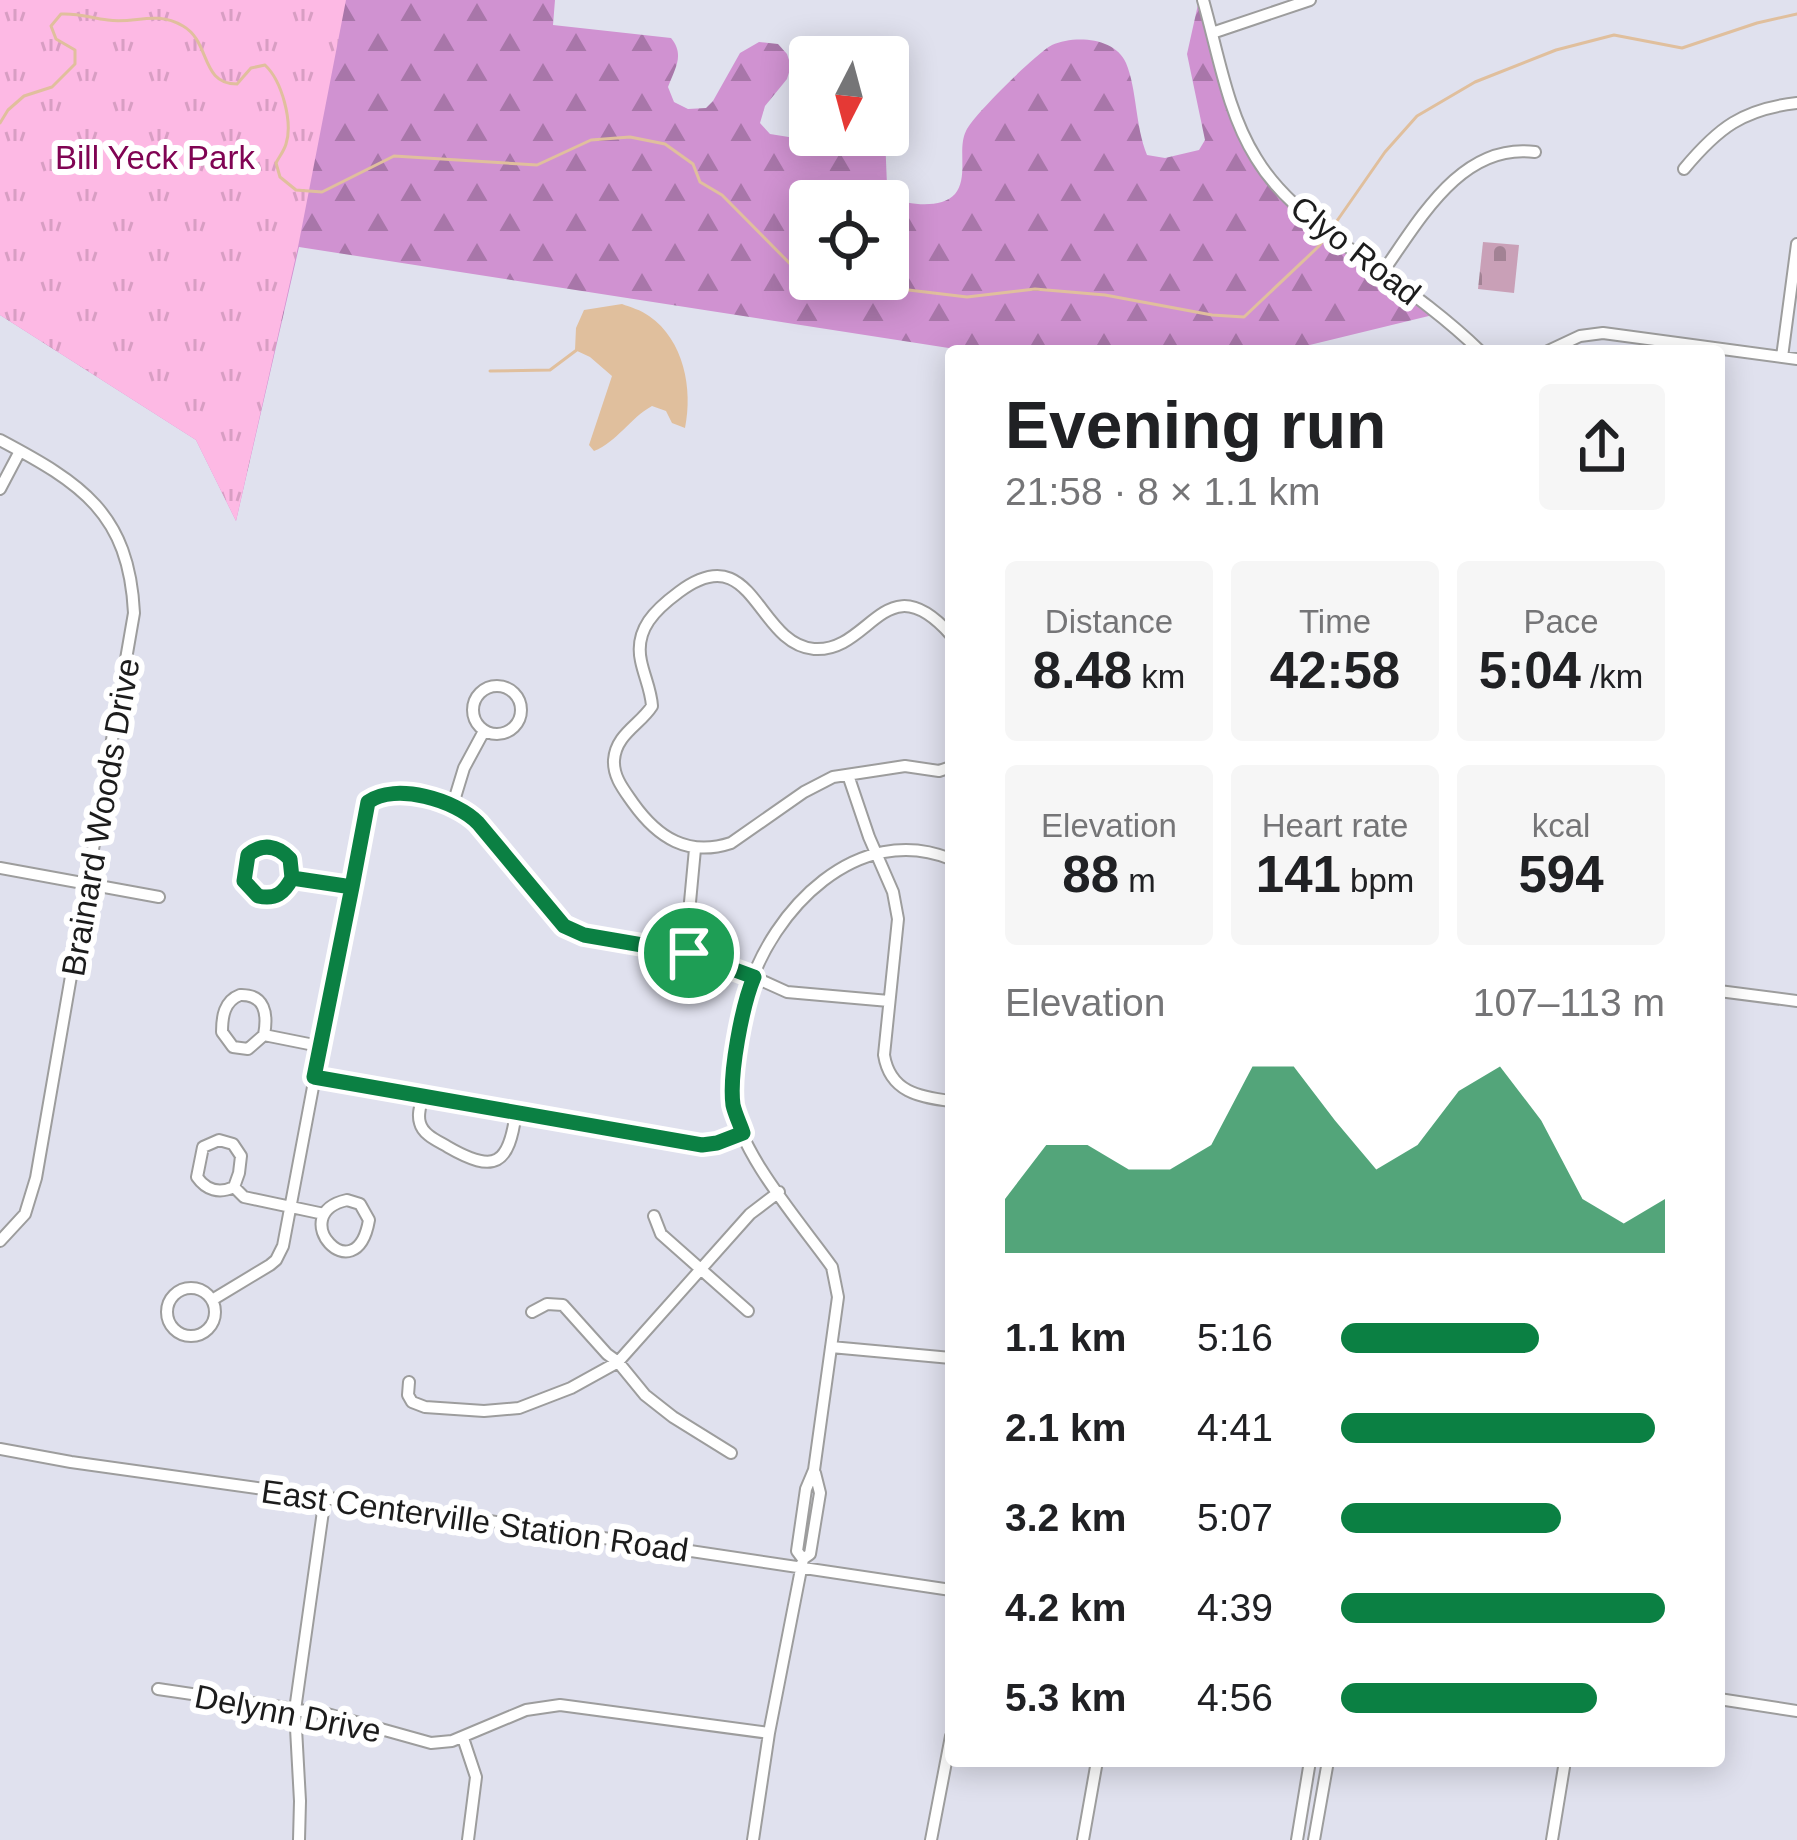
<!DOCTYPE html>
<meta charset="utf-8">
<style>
body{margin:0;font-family:Helvetica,sans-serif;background:#f6f6f6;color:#202124;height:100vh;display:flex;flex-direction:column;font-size:45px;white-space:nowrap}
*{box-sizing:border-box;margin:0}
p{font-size:39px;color:#757577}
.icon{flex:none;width:66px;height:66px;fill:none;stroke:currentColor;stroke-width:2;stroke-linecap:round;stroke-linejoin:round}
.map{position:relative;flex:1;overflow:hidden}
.sheet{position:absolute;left:945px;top:345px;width:780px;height:1422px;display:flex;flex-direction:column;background:#fff;border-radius:12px;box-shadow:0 6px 30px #0003}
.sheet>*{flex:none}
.needle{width:78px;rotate:186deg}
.fabs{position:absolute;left:789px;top:36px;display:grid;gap:24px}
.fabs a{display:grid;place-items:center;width:120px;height:120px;border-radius:12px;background:#fff;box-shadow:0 6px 30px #0003;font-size:60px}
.pin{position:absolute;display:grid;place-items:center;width:102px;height:102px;color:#fff;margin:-51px;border:6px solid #fff;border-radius:50%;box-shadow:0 3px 12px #0007}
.round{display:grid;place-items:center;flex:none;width:126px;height:126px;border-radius:12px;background:#f6f6f6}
.head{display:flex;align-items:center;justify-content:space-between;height:204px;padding:0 60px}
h1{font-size:66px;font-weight:700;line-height:90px}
.metrics{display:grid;grid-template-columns:repeat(3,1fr);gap:18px;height:204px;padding:12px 60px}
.metrics div{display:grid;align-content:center;border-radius:12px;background:#f6f6f6;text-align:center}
.metrics b{font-size:51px;font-weight:700}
.metrics small{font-size:33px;font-weight:400}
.metrics p{font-size:33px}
.chart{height:336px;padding:24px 60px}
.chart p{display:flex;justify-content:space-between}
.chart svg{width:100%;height:216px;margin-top:12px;fill:#0b8043;opacity:.7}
ul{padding:0 60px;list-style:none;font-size:39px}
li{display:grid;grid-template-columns:192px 144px 1fr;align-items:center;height:90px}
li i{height:30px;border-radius:15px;background:#0b8043}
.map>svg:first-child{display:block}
</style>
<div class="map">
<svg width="1797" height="1840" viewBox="0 0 1797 1840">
<defs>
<pattern id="forest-firs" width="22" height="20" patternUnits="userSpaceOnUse" patternTransform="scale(3)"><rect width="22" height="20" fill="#d092d1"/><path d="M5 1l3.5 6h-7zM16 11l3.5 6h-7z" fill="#a876a9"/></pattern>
<pattern id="cemetery-stones" width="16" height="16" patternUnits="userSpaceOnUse" patternTransform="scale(3)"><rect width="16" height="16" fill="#c9a0b7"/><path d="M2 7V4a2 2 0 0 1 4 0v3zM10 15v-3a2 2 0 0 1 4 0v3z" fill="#a28294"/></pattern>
<pattern id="park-tufts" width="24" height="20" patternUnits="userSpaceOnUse" patternTransform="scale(3)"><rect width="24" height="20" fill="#fdb9e4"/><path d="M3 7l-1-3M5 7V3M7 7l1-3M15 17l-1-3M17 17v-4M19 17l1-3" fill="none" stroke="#d89ec3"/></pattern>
</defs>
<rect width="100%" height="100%" fill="#e0e1ee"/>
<path fill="url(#forest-firs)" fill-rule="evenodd" d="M41,0H555L553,25L671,38C685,55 675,68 668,87L674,102L688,109L706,108L713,101L740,53L759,42L778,44L787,54L791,66L787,79L765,106L760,123L770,134L795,138L810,135H885L887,186L893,198C908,205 942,209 955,194C969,177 957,149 966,131C972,116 1038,52 1052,45C1074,35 1115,37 1126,63C1137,89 1135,125 1147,155L1165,158L1199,150L1205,140L1187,54L1199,0L1230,95L1272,181L1437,314L1285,351H968L299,247L236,521L196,440L0,315V65ZM810,201H888V279H810Z"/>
<path fill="url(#cemetery-stones)" d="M1483,242L1519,245L1514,293L1478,289Z"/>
<path fill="url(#park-tufts)" d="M0,0H346L298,247L236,521L196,440L0,315Z"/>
<path fill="#e0bf9d" d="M622,304C630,307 641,310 649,316C684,340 693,389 685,428L672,423L666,411L652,406C630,418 617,442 594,451L589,445L612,376L590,357L575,350L576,328L584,310Z"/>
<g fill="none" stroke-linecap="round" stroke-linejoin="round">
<path stroke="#e0bf9d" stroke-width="3" d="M0,123L8,110L24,96L52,87L75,64V50L56,39L51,26L61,14C80,13 90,18 108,20C136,24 155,10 183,26C211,42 200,84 237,84L251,68L265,65C282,81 293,122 286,144C284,151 279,157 276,163L280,177L296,190L322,192L394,156L537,165L591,140L630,137L665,144L693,164L700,182L722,195L815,289L836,297L867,285L967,297L1035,289L1105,295L1212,315L1244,317L1318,247L1327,236
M1332,228L1385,152L1417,116L1475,82L1556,50L1614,35L1682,48L1757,23L1797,14
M490,371L550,370L578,349"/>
<defs>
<path id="minor" d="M1203,0C1218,52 1227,112 1256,158C1277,193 1309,218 1341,242C1388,277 1438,310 1480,351
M1212,33L1310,0
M1684,169C1718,128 1743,109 1797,103
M1382,273C1419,221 1461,142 1535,152
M1548,351L1580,336L1603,333L1797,359
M1782,357L1797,244
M0,440C81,483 129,513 134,613L36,1178L25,1214L0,1241
M0,489L20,451
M951,635C885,561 871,653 814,649C756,644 754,536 679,592C656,609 634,629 641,661C644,676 651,690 652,706C640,725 616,734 614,760C613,777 624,790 633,803C658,838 688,857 731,843L804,792L833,777L905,766L939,771L951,767
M473 710a24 24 0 1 1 48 0a24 24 0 1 1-48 0Z
M848,775L869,837L893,892L898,919L884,1055C890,1092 919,1097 951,1101
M453,804L464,768L484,731
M243 872a25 25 0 1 1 50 0a25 25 0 1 1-50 0Z
M0,868L159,897
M293,878L351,887
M689,953L687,934L695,849
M1719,991L1797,1001
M240,995C265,994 268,1014 264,1035L248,1049L233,1047L222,1032C222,1017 224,1001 240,995Z
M264,1035L319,1046
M314,1077L702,1145L717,1143L743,1133
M423,1095C421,1104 417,1114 420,1123C423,1135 438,1141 448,1147C495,1174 509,1165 516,1112
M219,1140L233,1144L241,1156L239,1173L234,1187C219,1194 206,1190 197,1177L203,1147Z
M234,1187L244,1197L324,1214
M347,1200L360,1204L369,1220C356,1295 284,1214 347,1200Z
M654,1216L661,1234L748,1311
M167 1312a24 24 0 1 1 48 0a24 24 0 1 1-48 0Z
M212,1300L270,1265L276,1260L283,1246L366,806L374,797L387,792L442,801L471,815L558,921L574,931L689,953L754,977L787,992L889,1001
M532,1312L547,1304L563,1305L607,1354L618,1362L645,1395L673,1417L731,1453
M831,1347L951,1358
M409,1382L408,1395L412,1402L425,1407L484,1411L519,1408L571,1388L618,1362L750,1214L779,1192
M0,1449L71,1462L450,1515L951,1590
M803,1559L797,1551L806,1489L814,1470L838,1297L832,1267C803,1226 738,1152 733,1103C732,1088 735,1072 737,1057C739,1036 741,1014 747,994C772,909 858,821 951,859
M158,1689L327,1714L431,1743L452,1741L526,1710L560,1705L769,1733
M1719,1699L1797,1711
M463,1738L476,1777L468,1840
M299,1840L300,1801L295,1710L325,1497
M753,1840L769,1733L803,1559L810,1554L820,1493L815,1473
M931,1840L951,1736
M1083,1840L1097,1761
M1297,1840L1310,1761
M1314,1840L1328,1761
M1552,1840L1565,1761"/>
</defs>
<use href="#minor" stroke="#9d9d9d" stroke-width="14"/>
<use href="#minor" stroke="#fff" stroke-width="10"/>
</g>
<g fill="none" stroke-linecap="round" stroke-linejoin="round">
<defs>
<path id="route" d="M689,953L584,935L564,926L478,823C456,800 395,782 368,802L352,887L292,878L290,859C277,845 262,843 248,855L244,881L258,896C276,900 284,893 292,878L352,887L314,1077L702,1145L717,1143L743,1133C740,1124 735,1114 733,1105C729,1074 742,1006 754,977L689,953"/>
</defs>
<use href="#route" stroke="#fff" stroke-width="24"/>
<use href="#route" stroke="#0b8043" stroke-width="15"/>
</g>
<g text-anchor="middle" stroke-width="12" stroke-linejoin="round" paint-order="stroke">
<g font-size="33" fill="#800453" stroke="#fff">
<text x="155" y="169">Bill Yeck Park</text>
</g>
<g font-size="33" fill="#1c1c1c" stroke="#fff">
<text transform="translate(1356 250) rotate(38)" y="12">Clyo Road</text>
<text transform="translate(100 817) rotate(-80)" y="12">Brainard Woods Drive</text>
<text transform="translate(475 1520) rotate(8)" y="12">East Centerville Station Road</text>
<text transform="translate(288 1713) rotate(11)" y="12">Delynn Drive</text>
</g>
</g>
</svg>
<div class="fabs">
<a><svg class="needle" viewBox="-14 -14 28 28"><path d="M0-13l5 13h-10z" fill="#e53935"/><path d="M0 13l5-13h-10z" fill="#757577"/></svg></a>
<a><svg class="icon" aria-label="locate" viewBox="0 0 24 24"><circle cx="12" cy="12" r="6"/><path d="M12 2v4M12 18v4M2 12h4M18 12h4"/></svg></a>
</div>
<div class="pin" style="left:689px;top:953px;background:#1e9e55"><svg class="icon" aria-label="arrive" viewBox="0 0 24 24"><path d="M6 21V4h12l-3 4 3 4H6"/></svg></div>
<section class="sheet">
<div class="head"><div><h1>Evening run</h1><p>21:58 · 8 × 1.1 km</p></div><a class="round"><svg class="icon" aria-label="share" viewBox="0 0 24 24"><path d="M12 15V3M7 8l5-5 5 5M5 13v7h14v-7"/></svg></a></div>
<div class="metrics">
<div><p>Distance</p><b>8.48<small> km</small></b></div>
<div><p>Time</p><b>42:58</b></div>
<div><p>Pace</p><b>5:04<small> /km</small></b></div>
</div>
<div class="metrics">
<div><p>Elevation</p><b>88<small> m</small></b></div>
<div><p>Heart rate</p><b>141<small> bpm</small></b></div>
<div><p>kcal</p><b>594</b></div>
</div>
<div class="chart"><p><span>Elevation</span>107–113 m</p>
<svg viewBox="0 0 160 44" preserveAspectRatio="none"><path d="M0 44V33L10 22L20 22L30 27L40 27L50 22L60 6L70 6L80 17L90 27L100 22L110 11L120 6L130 17L140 33L150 38L160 33V44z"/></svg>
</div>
<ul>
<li><b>1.1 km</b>5:16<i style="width:61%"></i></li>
<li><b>2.1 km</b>4:41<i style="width:97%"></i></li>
<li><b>3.2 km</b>5:07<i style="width:68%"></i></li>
<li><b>4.2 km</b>4:39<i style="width:100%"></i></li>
<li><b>5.3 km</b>4:56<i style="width:79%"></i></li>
</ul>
</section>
</div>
